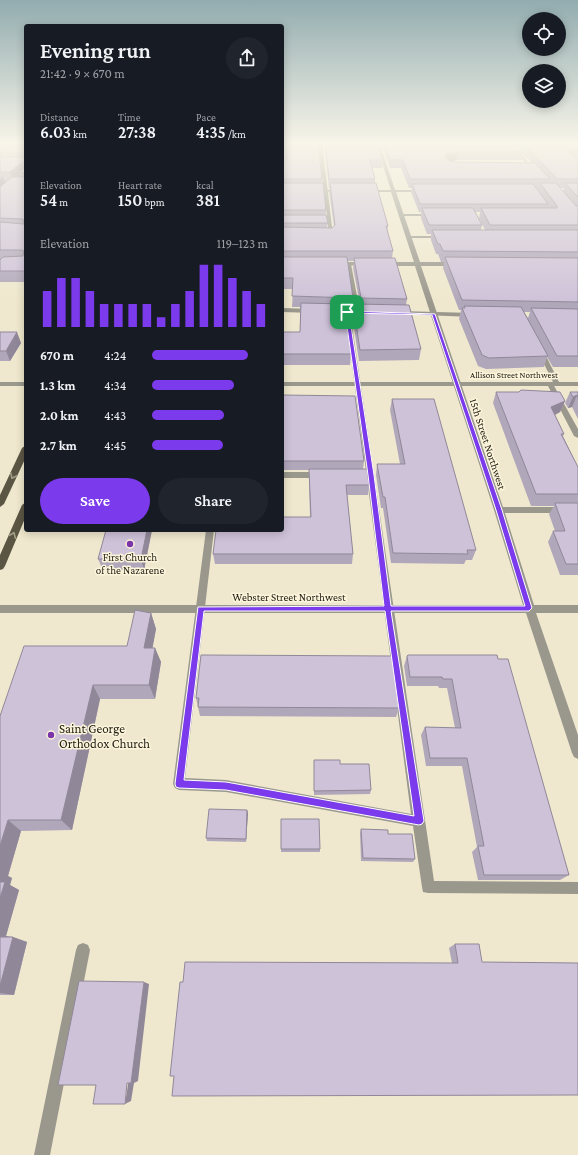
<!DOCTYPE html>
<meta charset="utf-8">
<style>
body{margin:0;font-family:"Crimson Pro",serif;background:#20242c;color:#f1f3f6;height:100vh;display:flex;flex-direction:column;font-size:15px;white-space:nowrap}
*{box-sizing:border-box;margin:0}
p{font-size:13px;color:#9ea1a6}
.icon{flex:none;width:22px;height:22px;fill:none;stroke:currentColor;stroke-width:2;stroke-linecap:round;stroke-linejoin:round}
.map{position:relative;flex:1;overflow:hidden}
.sheet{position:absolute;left:24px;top:24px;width:260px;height:508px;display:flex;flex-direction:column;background:#171b24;border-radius:4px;box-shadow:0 2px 10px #0003}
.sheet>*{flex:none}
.fabs{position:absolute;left:522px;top:12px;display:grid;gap:8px}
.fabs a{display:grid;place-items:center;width:44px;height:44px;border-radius:50%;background:#171b24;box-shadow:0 2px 10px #0003;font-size:20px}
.pin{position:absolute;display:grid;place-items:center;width:34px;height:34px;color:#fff;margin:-17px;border-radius:8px;box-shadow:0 2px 6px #0006}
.round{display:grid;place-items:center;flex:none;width:42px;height:42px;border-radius:21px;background:#20242c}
.overview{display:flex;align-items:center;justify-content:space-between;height:68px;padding:0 16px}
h1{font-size:22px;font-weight:600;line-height:30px}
.figures{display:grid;grid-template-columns:repeat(3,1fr);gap:6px;height:68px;padding:4px 16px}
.figures div{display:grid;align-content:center}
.figures b{font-size:17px;font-weight:600}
.figures small{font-size:11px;font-weight:400}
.figures p{font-size:11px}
.chart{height:112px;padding:8px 16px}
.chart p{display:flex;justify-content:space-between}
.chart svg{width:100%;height:72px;margin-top:4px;stroke:#7c3aed;stroke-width:6}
.cta{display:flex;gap:8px;margin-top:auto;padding:8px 16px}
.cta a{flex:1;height:46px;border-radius:24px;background:#7c3aed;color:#fff;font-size:16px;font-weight:600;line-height:46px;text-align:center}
.cta a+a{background:#20242c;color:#f1f3f6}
ul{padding:0 16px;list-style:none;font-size:13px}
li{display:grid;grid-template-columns:64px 48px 1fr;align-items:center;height:30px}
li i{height:10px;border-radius:5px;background:#7c3aed}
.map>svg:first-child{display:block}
</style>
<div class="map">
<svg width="578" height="1155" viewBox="0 0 578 1155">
<rect width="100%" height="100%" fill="#efe8ce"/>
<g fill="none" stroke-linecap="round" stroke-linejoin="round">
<path fill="#9a978d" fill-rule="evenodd" d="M318,142H322L333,235L331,236L325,235L329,234Z
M507,142H511L537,173H535Z
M401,214H434L436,215L434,216H399Z
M408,236H443L445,237L443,238H406Z
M349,263L351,264L360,312L357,314L354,312L347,264Z
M282,308L313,309L316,311L313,313L282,312Z
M345,311L350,312L434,881L578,882V894L428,893L423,892L422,887L413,826L226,792L179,790L175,788L173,784L206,530H214L185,778L226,780L411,814Z
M399,311L473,313L476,315L473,317L397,314L396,313Z
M541,350L544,352L560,384L559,385L554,384L538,352Z
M550,382L553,384L578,429V438L574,436L547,384Z
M282,472H320L324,475L320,478H282Z
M499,507H578V513H499L495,510Z
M83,943L88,945L90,950L50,1155H34L76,950L78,945Z"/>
<path fill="#9a978d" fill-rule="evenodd" d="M375,142H379L395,190H424L426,191L424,192H396L420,262H456L459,264L456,266H421L504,510L534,605H578V613H536L578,735V759L574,757L572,753L526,613H0V605H523L494,510L415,266H384L381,264L384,262H414L391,192H366L364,191L366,190H391Z
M282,189L342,190L344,191L342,192L282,191Z
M366,262L368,263V265L334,266L331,264L334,262Z"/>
<path fill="#9a978d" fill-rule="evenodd" d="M0,382H26V386H0Z
M282,382H578V386H282Z"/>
<path fill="#5b5643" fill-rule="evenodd" d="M26,445V457L4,504L0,507V495L22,448Z
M26,502V516L5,566L3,569L0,570V555L22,505Z"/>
</g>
<path fill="#b1a7bb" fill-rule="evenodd" d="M0,142H26V282H0Z
M282,142L322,179V183L326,210V215L328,223L327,228H332L334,226L329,192L330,188H329L324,142H377L383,160L382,168H372L375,179V183L388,226L387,231L393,251L392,258L407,299L406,305L421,349L419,360L359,361L352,315L353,304H360L353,268L354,261H347L353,298L352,308H344L351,354L350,365H282V332H300V307H292L293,289H282Z
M381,142H578V158H576L578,160V367H553L547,357L544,367L486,369L478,366L459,319L461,310H459L443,268L444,262H441L438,254H436L431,240V234H427L421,218V212H419L411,192L412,188H409L401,168H390ZM523,154L532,163L457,162L452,161L457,160H522ZM560,188H564L563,191ZM475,212H480L479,218L485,230H481L482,225ZM524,312H530L528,318Z
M0,332L21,343L10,361H0Z
M496,392L565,401L560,412L555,415L564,434L563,436L578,467V575H560L548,542L553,531H555L549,514L554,506H531L493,403Z
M570,392H578V419L572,407L568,408L565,403Z
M282,395L364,461L363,469L369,485L368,495H347L353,554L352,564H215L213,554L310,517L309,480V470H282Z
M392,399L476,550L472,560H466L464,564L391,563L383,508H381L376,475L377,464H400L390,410Z
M152,530L144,570H103L98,559Z
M151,613L156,629L152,648H155L161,662L155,699H100L72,830L21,831L8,876L12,878L10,885L19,890L6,936L13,937L27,942L14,995H0V996V716L127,646Z
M497,655L569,875L560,880H478L472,852L477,847L462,766H426L421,735L425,727L455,728L447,688H439L438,686H407L404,666L407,656Z
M196,698L399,708L396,717L200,716Z
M314,760L340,764L371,790L370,794L314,795Z
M247,810L248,813L246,842L207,841L206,838Z
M281,819L320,849V852H281Z
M361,829L415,859L413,862L361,861L360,833Z
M455,944L482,962L578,963H452L449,948Z"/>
<path fill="#908898" d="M459,152L457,160L445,163V156L446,154Z
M21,163L24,172H19L20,175L13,182L10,172Z
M3,177L7,186L0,192V180Z
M17,332L21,343L10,361L6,351Z
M577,395L572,407L568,408L573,397Z
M565,401L560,412L547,419L551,407Z
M147,530H152L144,570L141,559Z
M151,613L156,629L150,662L144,648Z
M155,648L161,662L155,699L149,685Z
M93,685L100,699L72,830L61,820Z
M247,810L248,813L246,842V839Z
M8,820L21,831L8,876L12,878L10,885L19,890L6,936L12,938L13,937L27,942L14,995L0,993V846Z
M144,982L149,984L138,1081L134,1083L131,1101L125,1104Z"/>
<path fill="#cec2d9" stroke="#908898" d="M0,142H26V271H0V260L3,257L23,256L24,251L22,250H0V222L24,224L23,219L0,218V187L12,177H24V173L19,172L24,168V163H21L10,172H0V157H24L23,153H0Z
M282,142H318L322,179H282Z
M325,142H377L383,160H370L375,179H329Z
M384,142H514L524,152H459L446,154L445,156L449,161L457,162L535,163L550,179H410L403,160H390Z
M522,142H576L578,144V150H568L578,160V179H557Z
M0,177H3L0,180Z
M282,183H323L326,210H282Z
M330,183H376L388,226H386L393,251H282V227L332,228L335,225Z
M540,183H556L576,206H578V225H490L481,208H557V206Z
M565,183H578V197Z
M412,184H533L548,204H420Z
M422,208H473L482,225H429Z
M282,215H326L328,223H282Z
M432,230H578V252L443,251L440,244H438Z
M282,257H347L353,298L292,296L293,278H282Z
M445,257L578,258V302L462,300Z
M354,258H395L407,299L361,298Z
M301,303L344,304L351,354H282V332H300Z
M353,304L409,305L421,349L360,350Z
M464,306L521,307L548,356L489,358L482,355L462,308H465Z
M531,308L578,309V356H557Z
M0,332H17L6,351H0Z
M521,390L560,392L565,401L551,407L564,434H561L578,467V494H536L496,392H519Z
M570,392H578V398L577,395L573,397Z
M282,395L355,396L364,461H282Z
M392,399H434L476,550H467L468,554L393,553L385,497H383L377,464H405Z
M309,469H367L369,485H346L353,554H213L216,530H282V517H311Z
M555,503H578V564H566L553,531H565Z
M106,530H147L141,559H98Z
M135,610L151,613L144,648H155L149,685H93L61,820H8L0,846V716L24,646H127Z
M201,655L392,656L399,708L198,707L199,698H196Z
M408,655H497L498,659H508L569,875H484L478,846H484L467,758H430L425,727L461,728L452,679H443L442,677H410L407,656Z
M314,760H340V764H369L371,790L314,791Z
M209,809L247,810L246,839L206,838Z
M281,819H319L320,849H281Z
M361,829L388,830V834H412L415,859L363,858Z
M0,882H5L0,898Z
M0,937H13L0,986Z
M455,944H479L482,962L578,963V1095L172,1096L174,1076H170L180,982H183L185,962L458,963Z
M79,981L144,982L131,1083H127L125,1104H93L96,1085H58Z"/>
<defs><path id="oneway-chevron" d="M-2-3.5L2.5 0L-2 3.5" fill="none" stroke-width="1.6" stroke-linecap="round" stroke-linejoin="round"/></defs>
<g stroke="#a39e87">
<use href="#oneway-chevron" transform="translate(13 476) rotate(115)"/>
<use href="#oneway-chevron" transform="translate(13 535) rotate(-67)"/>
</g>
<linearGradient id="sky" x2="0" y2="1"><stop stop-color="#92acaf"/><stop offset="0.47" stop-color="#f8f5e9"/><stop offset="1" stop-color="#f8f5e9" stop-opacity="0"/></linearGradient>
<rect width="578" height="304" fill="url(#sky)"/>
<path fill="#7c3aed" stroke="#fff" fill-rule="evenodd" d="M347,311L435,314L502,510L532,608L529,611H391L424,821L422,824L419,825L226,790L179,788L176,787L175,784L198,607L384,606L368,475L345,312ZM349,313L432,315L496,510L525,606H391L374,475ZM204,611H385L414,816L226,782L184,780Z"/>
<g fill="#7b35a9" stroke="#fcf5db" stroke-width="1.5">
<circle cx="130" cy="544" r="4"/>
<circle cx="51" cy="735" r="4"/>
</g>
<g text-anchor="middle" stroke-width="3" stroke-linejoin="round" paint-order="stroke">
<g font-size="9" fill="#242117" stroke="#fcf5db">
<text x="514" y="378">Allison Street Northwest</text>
</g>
<g font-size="11" fill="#242117" stroke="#fcf5db">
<text transform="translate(488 444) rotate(72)" y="4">15th Street Northwest</text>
<text x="289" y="601">Webster Street Northwest</text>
</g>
<g font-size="11" fill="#242117" stroke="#fcf5db">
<text x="130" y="561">First Church<tspan x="130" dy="13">of the Nazarene</tspan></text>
</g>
<g font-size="13" fill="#242117" stroke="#fcf5db" text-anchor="start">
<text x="59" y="733">Saint George<tspan x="59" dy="15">Orthodox Church</tspan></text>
</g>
</g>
</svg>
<div class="fabs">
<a><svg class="icon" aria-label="locate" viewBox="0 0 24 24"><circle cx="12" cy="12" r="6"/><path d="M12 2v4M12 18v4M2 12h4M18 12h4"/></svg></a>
<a><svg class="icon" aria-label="layers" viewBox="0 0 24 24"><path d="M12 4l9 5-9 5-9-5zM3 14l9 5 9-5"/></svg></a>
</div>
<div class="pin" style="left:347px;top:312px;background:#1e9e55"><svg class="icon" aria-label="arrive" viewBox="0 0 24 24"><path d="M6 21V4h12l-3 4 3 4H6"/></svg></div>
<section class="sheet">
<div class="overview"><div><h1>Evening run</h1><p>21:42 · 9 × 670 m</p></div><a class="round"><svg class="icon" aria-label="share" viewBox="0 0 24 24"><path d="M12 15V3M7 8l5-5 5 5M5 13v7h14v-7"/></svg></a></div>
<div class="figures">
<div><p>Distance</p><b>6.03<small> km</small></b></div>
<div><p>Time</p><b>27:38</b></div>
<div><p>Pace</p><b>4:35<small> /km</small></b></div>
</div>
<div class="figures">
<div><p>Elevation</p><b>54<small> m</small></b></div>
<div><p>Heart rate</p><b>150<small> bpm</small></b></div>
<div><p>kcal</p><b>381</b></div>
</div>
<div class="chart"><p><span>Elevation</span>119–123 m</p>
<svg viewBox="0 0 160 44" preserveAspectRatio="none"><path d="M5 44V22M15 44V14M25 44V14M35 44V22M45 44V30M55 44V30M65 44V30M75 44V30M85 44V38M95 44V30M105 44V22M115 44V6M125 44V6M135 44V14M145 44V22M155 44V30"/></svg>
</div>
<ul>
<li><b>670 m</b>4:24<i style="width:83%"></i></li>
<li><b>1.3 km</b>4:34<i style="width:71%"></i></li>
<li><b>2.0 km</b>4:43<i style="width:62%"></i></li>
<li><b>2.7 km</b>4:45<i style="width:61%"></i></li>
</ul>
<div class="cta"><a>Save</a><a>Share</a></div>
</section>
</div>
